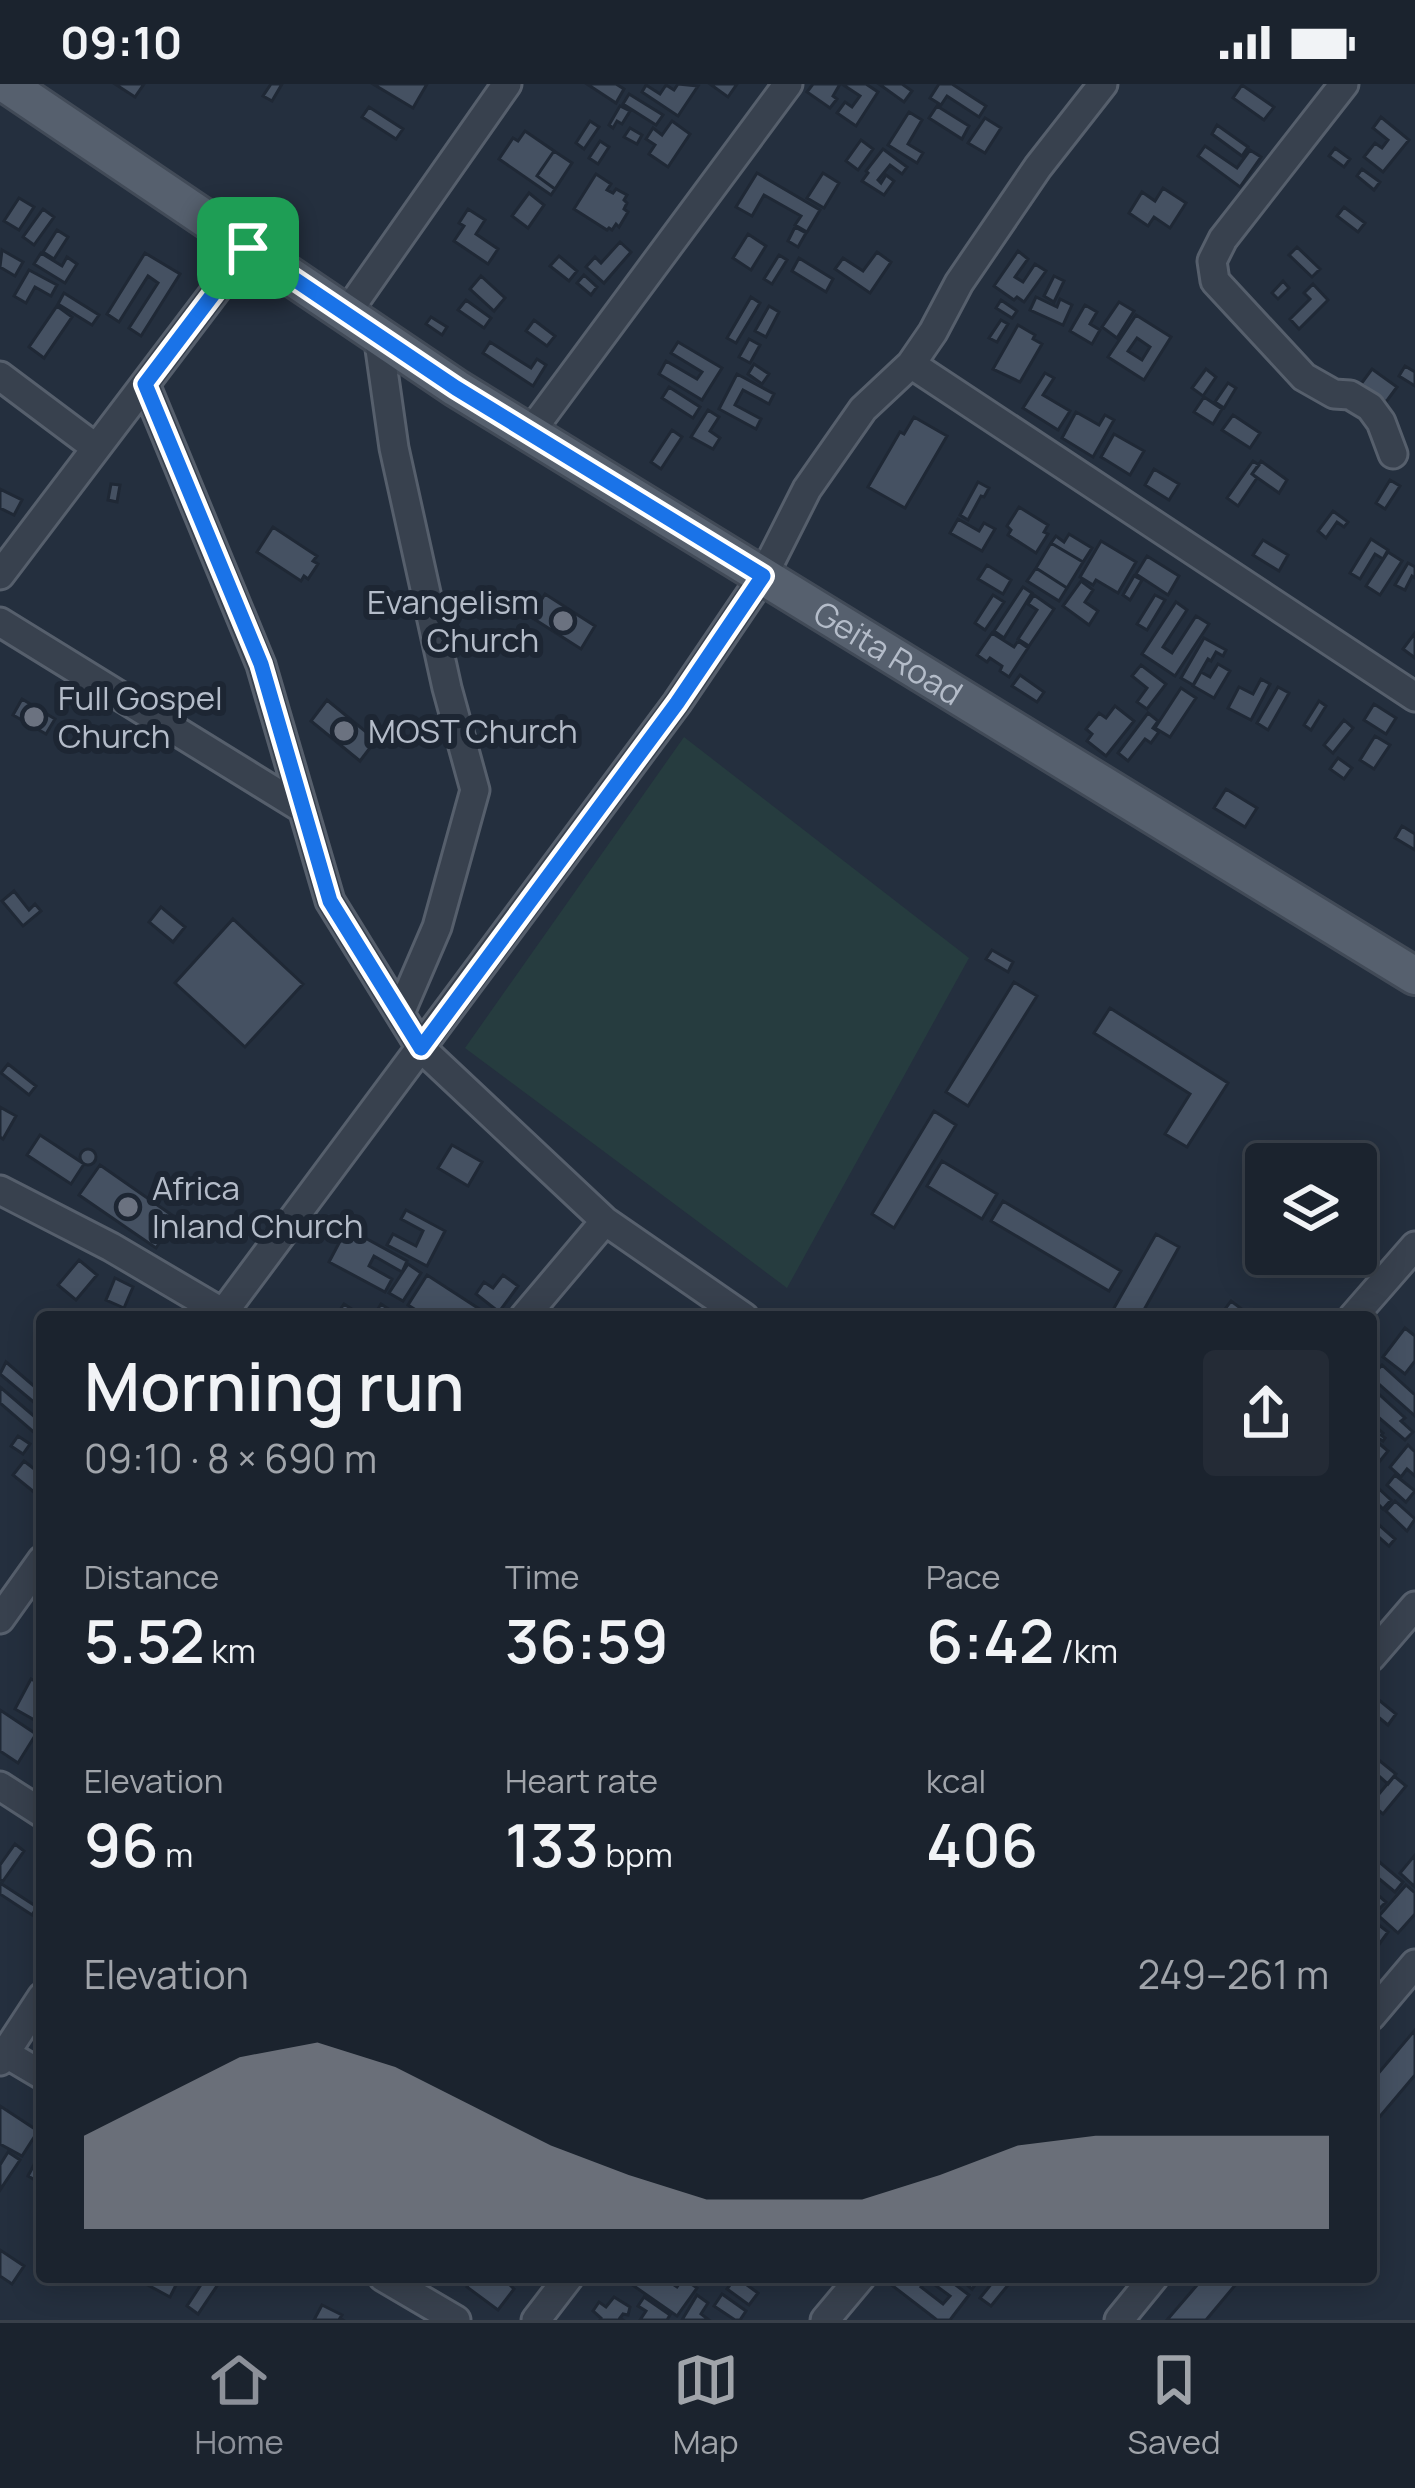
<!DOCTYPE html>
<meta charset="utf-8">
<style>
body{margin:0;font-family:Manrope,sans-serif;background:#242b36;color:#f1f3f6;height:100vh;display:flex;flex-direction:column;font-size:45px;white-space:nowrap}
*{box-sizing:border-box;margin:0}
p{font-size:39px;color:#a0a4aa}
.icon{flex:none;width:66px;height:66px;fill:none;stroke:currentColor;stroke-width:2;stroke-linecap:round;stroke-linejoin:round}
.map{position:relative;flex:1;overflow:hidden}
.side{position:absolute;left:36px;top:1227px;width:1341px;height:972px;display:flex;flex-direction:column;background:#1b232e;border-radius:12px;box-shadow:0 6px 30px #0003,0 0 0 3px #39404a}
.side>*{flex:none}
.buttons{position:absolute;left:1245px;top:1059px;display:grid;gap:24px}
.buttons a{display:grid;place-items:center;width:132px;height:132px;border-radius:12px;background:#1b232e;box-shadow:0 6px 30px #0003,0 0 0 3px #39404a;font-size:60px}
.pin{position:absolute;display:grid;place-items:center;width:102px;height:102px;color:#fff;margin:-51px;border-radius:24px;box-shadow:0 6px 18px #0006}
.round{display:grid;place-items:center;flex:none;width:126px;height:126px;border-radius:12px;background:#242b36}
.headline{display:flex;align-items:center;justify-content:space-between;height:204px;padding:0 48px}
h1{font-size:66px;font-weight:600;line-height:90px}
.stats{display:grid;grid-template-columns:repeat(3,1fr);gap:18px;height:204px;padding:12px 48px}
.stats div{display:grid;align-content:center}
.stats b{font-size:60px;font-weight:600}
.stats small{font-size:33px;font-weight:400}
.stats p{font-size:33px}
.chart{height:336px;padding:24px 48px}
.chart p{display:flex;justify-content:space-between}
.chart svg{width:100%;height:216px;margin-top:12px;fill:#8c9099;opacity:.7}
.status{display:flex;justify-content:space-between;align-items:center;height:84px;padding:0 60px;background:#1b232e;direction:ltr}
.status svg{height:33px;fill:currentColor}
.tabs{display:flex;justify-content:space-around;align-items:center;height:168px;border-top:3px solid #39404a;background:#1b232e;font-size:33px;color:#a0a4aa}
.tabs a{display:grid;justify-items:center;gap:6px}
.tabs .current{color:#8c9099}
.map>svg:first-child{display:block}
</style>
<div class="status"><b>09:10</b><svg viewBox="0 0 49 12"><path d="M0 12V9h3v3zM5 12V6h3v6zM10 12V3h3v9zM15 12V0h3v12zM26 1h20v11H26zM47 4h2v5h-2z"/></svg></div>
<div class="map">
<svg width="1415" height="2236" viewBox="0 0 1415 2236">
<rect width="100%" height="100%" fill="#242f3e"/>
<path fill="#263c3f" d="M684,653L969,874L787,1204L465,964Z"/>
<path fill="#455162" stroke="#1f2835" stroke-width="3" fill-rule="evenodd" d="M115,0H144L135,13Z
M271,0H282L272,17L263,12Z
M373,0H427L413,24Z
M587,0H616L624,5L616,19Z
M678,0L698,2L678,32L642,8L646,1L660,10L666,1L674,6Z
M710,0H737L728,13Z
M813,0H840L833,12L837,15L830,24L807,8Z
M842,0H866L878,8L856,42L837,29L845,18L852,23L860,12Z
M879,0H902L912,7L904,18Z
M939,0H952L986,22L979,33L947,12L941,21L930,14Z
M1242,1L1274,23L1264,36L1233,14Z
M629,10L663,31L656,41L623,20Z
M620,22L630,27L622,40L617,37L613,44L609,41Z
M937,22L969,42L962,55L929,34Z
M369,23L403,45L396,55L362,33Z
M909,28L922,36L908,60L923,69L917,79L888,61Z
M1381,33L1409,56L1383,88L1364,73L1375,59L1382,64L1388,56L1373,44Z
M985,34L1001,44L985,69L968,59Z
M590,37L599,43L584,65L576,59Z
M672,37L690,50L668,83L649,70L655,61L646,55L653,44L662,51Z
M1217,41L1248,63L1242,72L1212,50Z
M630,44L642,51L637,60L624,53Z
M525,47L554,67L537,92L555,105L551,111L499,75L513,54L518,57Z
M861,56L873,65L858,86L846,77Z
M600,57L609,63L598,80L589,74Z
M1205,62L1237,84L1250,66L1261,73L1240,103L1198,72Z
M1335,64L1350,75L1344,83L1329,72Z
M883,65L907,83L902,90L890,81L878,96L881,99L886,91L894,97L884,111L862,97L868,89L866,87Z
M554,67L572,79L555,105L537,92Z
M1362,85L1380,98L1374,106L1357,92Z
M757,89L820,126L807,148L795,141L801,132L764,111L752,132L736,123Z
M823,89L839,99L824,124L807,114Z
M596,90L611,100L607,106L613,109L616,105L627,111L624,116L627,119L624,125L628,128L619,143L616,140L612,146L609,144L607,146L574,125Z
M1163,104L1186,119L1170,144L1154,133L1148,142L1129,129L1142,108L1155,117Z
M529,109L544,121L528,144L512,132Z
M19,114L34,123L19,146L4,137Z
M1344,123L1365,139L1358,148L1337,132Z
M43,125L54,133L34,161L23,153Z
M468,125L485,136L476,150L498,165L488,180L454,157L464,142L459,139Z
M795,143L806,149L798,163L788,157Z
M57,146L68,153L54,175L43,168Z
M748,150L766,162L751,186L733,174Z
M620,158L631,168L604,199L586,183L595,173L601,179Z
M1297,163L1320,185L1312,193L1289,171Z
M2,166L23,178L15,192L0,183Z
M1018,167L1028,175L1015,193L1023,198L1035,180L1046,187L1024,218L1017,213L1014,216L994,202Z
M877,168L891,178L870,209L835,185L843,174L863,187Z
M41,169L62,182L67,173L77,180L65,199L34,180Z
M145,169L180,190L141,252L129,244L158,199L148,192L119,238L107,230Z
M779,171L787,176L772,200L764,195Z
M559,172L577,187L569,197L550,182Z
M799,174L833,195L826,208L792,187Z
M29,186L57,201L51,212L35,203L26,219L14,212Z
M584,191L597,203L591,211L577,199Z
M481,192L505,214L494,227L470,205Z
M1054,192L1064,197L1054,218L1044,212Z
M1283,197L1289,204L1278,215L1272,209Z
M1313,200L1328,216L1299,245L1290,235L1310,215L1304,209Z
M64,209L99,231L92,241L58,220Z
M751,213L760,219L736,259L727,254Z
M1036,213L1057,223L1060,215L1072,221L1063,241L1030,226Z
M466,216L491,234L484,244L458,226Z
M1001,216L1017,227L1012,234L996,224Z
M1119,218L1134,227L1117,254L1102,243Z
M1085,221L1097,228L1090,240L1100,246L1092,260L1070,247Z
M57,222L72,233L44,274L29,263Z
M769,222L779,228L766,253L755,247Z
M1136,231L1171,253L1144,296L1108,273ZM1137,254L1150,263L1142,276L1128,267Z
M431,233L447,243L442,251L426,240Z
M534,236L555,252L547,262L526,247Z
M1001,236L1008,240L997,258L989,254Z
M1018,241L1035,251L1033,255L1042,260L1020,298L993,285Z
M749,255L760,261L750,279L739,273Z
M490,258L531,284L537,275L546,281L533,302L483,269Z
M678,258L722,284L702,316L659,290L666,277L697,295L702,288L671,269Z
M754,280L769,290L762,300L748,290Z
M1405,282L1415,288V302L1399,292Z
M1206,285L1216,293L1203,312L1192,304Z
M1372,285L1397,303L1386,318L1361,300Z
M1045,289L1054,294L1043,311L1070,327L1058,346L1023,324Z
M737,290L774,310L769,320L743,306L735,321L761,335L756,345L719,325Z
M1228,299L1236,304L1224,324L1215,318Z
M669,303L700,323L693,334L662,314Z
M1204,313L1222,325L1213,340L1194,328Z
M708,326L719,333L710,347L720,354L713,365L691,353Z
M1076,328L1099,341L1105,331L1114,336L1093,373L1062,354Z
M1233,331L1260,349L1250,364L1222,346Z
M914,333L947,352L905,424L868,403L900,348L904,350Z
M672,346L682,353L661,385L651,378Z
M1114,350L1144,367L1130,391L1101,373Z
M1253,377L1259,381L1252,390L1257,394L1238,422L1227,414Z
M1261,377L1287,396L1279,409L1252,390Z
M1154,385L1179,400L1169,416L1145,401Z
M1390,396L1400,402L1385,425L1376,419Z
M978,398L989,404L984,413L981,412L968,436L960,431Z
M111,400L120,401L117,418L108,416Z
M0,405L22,416L14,431L0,424Z
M1019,423L1048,441L1044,448L1048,450L1036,469L1008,451L1011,446L1007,442Z
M1333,427L1348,438L1344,443L1337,438L1326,454L1318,447Z
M958,435L979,447L984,439L995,445L982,467L950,449Z
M273,443L317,472L313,477L318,480L308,495L304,492L301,497L257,468Z
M1069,450L1092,464L1083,478L1051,459L1056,452L1064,458Z
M1371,455L1388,466L1383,475L1375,470L1360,495L1350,489Z
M1263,456L1288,471L1279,487L1253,471Z
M1101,457L1136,478L1118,509L1096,496L1093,501L1080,493Z
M1051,459L1083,478L1067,504L1036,484Z
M1388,468L1402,477L1380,511L1366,502Z
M1147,472L1179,492L1168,511L1136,490Z
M1408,479L1415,483V494L1412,492L1405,506L1395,501Z
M987,481L1011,496L1003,510L978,495Z
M1036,484L1067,504L1059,517L1027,497Z
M1134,492L1142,496L1130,516L1123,511Z
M1081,497L1093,506L1085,518L1098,527L1089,541L1063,522Z
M1023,503L1032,509L1004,554L994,547Z
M545,510L595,542L581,565L531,533Z
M993,511L1004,518L985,546L975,539Z
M1034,511L1054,525L1029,562L1018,555L1037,526L1028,520Z
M1155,511L1165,516L1147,546L1137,540Z
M1176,518L1187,526L1163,563L1172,569L1196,532L1209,540L1175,592L1142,570Z
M992,549L1014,563L1018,557L1028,564L1009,593L1000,587L1002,582L990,574L987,578L977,571Z
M1415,549V574L1403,565Z
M1204,554L1226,566L1223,572L1216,568L1211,577L1208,575L1193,601L1181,594Z
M1218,580L1230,587L1214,614L1193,602L1201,588L1210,593Z
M1141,581L1166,600L1147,625L1137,618L1147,604L1132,592Z
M1020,591L1044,608L1037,618L1012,602Z
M1261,595L1270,600L1251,636L1228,624L1239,603L1253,610Z
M1278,603L1289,609L1268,646L1257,639Z
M1181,604L1196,614L1170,653L1155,644Z
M22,615L55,635L46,650L13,631Z
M327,616L376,656L360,677L311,637Z
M1319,617L1326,622L1311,646L1304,641Z
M1374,620L1396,634L1386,650L1364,636Z
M1115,622L1134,637L1106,672L1087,657L1092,650L1086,645L1099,629L1106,634Z
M1148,629L1158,637L1153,644L1159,648L1151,659L1145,655L1128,677L1118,669Z
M1344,636L1353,644L1333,669L1324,661Z
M1375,652L1390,661L1374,685L1360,676Z
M1338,674L1352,684L1344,695L1330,685Z
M1226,705L1257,724L1245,743L1214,724Z
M1402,742L1415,750V766L1395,754Z
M14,807L29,826L35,820L41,827L23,842L2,817Z
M161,823L185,843L173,858L149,838Z
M233,835L303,900L245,963L175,899Z
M992,866L1013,878L1008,888L986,875Z
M1014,898L1037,912L968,1022L946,1008Z
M1110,924L1228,999L1187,1063L1165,1050L1190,1010L1094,949Z
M8,980L36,1002L29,1011L1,989Z
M0,1023L16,1032L3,1055L0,1053Z
M934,1027L956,1041L894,1144L872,1130Z
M40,1051L84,1080L71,1100L27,1071Z
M452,1061L482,1078L468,1102L438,1084Z
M80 1073a8 8 0 1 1 16 0a8 8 0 1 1-16 0Z
M942,1077L997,1110L982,1135L927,1102Z
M100,1081L176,1134L156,1164L79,1111Z
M1003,1117L1121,1187L1109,1207L991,1137Z
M406,1126L445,1147L427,1182L387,1161L393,1150L416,1162L423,1147L401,1135Z
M347,1144L407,1177L402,1188L374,1172L369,1182L392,1195L385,1208L329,1178Z
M1156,1150L1179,1163L1140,1233H1109Z
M79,1176L97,1191L76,1216L58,1201Z
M408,1180L421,1189L403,1217L389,1209Z
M427,1191L487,1230L486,1233H427L408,1221Z
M503,1191L518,1202L499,1228L476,1210L484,1198L493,1204Z
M115,1194L133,1203L124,1224L106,1216Z
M1231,1217L1247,1229L1244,1233H1219Z
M344,1220L364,1233L336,1232Z
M381,1220L393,1228L389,1233H373Z
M1405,1244L1415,1252V1277L1405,1290L1383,1273Z
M6,1278L42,1309V1325L0,1290Z
M1382,1281L1415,1311V1332L1371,1293Z
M0,1303L42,1339V1346L37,1351L0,1319Z
M1371,1303L1405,1334L1401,1337L1413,1348L1405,1356L1371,1327Z
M1371,1339L1383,1349L1381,1351L1385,1354L1383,1357L1378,1354L1374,1359L1371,1357Z
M18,1352L30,1360L23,1370L11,1362Z
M1376,1357L1388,1367L1371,1388V1363Z
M1408,1361L1415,1368V1392L1407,1385L1401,1393L1390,1383Z
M24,1377L42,1391V1397L34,1408L13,1391Z
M1395,1391L1415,1407L1406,1418L1387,1401Z
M1377,1403L1391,1416L1383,1425L1378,1420L1371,1428V1409Z
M1395,1417L1415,1435L1407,1447L1386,1427Z
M1371,1434L1395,1455L1389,1462L1371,1446Z
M31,1595L42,1601V1631L38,1638L15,1625Z
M1374,1612L1396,1630L1388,1641L1377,1632L1371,1640V1615Z
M0,1626L36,1650L18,1679L0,1667Z
M1375,1673L1396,1690L1388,1700L1371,1685V1678Z
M1394,1692L1406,1702L1383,1730L1371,1720V1704L1379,1710Z
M15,1760L24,1767L3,1797L0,1795V1781Z
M1371,1771L1403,1798L1395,1808L1371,1788Z
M1415,1771V1803L1400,1789Z
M0,1799L37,1823L32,1831L0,1810Z
M1406,1801L1415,1809V1830L1398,1849L1379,1832Z
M1371,1805L1386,1818L1375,1829L1371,1825Z
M1371,1835L1388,1848L1372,1870L1371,1869Z
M1415,1946V1991L1371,2043V1998Z
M0,2022L38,2047L22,2072L0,2060Z
M42,2066V2100L28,2092Z
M8,2068L20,2076L0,2106V2081Z
M0,2166L24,2182L12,2200L0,2192Z
M148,2193H166L177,2199L170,2213L144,2199Z
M206,2193H223L198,2230L187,2222Z
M474,2193H499L502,2196L504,2193H520L511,2202L514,2205L498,2226L467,2203Z
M621,2193H673L670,2198L677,2203L683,2194L697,2204L677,2232Z
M736,2193L758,2209L749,2221L727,2205Z
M894,2193H945L969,2211L950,2236H937L889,2199ZM927,2195L950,2212L943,2220L921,2203Z
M961,2193H981L972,2205L960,2195Z
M997,2193L1013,2195L991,2222L980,2214Z
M1204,2193H1242L1206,2236H1167Z
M722,2210L746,2227L740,2236H735L714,2222Z
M697,2211L708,2219L701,2230L709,2236H682Z
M614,2213L630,2223L628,2231L623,2230L620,2234L623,2236H600L601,2234L593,2227L599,2218L606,2223Z
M644,2213L670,2231L667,2236H640L646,2227L638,2222Z
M322,2221L342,2231L340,2234L343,2236H314Z"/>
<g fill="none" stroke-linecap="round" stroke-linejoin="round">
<defs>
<path id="minor" d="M1344,0L1223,155L1212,177L1215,197L1304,293L1334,310L1350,311L1370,323L1381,338L1393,370
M346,230L507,0
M378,251L394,364L447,604L475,706L437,843L400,929
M911,280L1415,613
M0,292L96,364
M145,300L261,581L330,817L421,964L605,1137L744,1233
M529,350L788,0
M0,491L248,164
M0,538L303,725
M0,1106L111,1163L223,1229
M220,1233L677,619L763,492L807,405L863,325L911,280L933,248L959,199L1038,83L1103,0
M524,1233L605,1137
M1353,1233L1415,1162
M0,1535L42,1476
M1371,1573L1415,1522
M0,1702L42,1729
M1371,1932L1415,1880
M5,1969L42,1991
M0,1977L42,1913
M383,2193L456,2236
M536,2236L569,2193
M825,2236L861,2193
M1119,2236L1154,2193"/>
<g id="major">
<path id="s1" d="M6,0L456,304L1415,892"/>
</g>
</defs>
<use href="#minor" stroke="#565f6c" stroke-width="33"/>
<use href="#major" stroke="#414a57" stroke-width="42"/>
<use href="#minor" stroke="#38414e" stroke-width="27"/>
<use href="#major" stroke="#56606e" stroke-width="36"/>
</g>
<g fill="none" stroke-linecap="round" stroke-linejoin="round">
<defs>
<path id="route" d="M248,164L456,304L763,492L677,619L421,964L330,817L261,580L145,300Z"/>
</defs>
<use href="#route" stroke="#fff" stroke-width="24"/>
<use href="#route" stroke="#1a73e8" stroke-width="15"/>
</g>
<g fill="#6b7280" stroke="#1d2633" stroke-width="4.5">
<circle cx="563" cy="537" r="12"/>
<circle cx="34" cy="633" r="12"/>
<circle cx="344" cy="647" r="12"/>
<circle cx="128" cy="1123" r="12"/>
</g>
<g text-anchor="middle" stroke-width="12" stroke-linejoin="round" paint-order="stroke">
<g font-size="33" fill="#b4bcc9" stroke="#1d2633" text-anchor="start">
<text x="539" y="530" text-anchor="end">Evangelism<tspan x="539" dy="38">Church</tspan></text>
<text x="58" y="626">Full Gospel<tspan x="58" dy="38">Church</tspan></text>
<text x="368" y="659">MOST Church</text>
<text x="152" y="1116">Africa<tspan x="152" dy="38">Inland Church</tspan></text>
</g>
<g font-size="33" fill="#b4bcc9" stroke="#1d2633">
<text dy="12" stroke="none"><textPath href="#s1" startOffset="1050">Geita Road</textPath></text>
</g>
</g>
</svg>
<div class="buttons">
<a><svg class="icon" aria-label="layers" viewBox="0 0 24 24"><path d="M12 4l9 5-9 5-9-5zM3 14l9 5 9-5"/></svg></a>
</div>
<div class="pin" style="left:248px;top:164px;background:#1e9e55"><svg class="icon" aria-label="arrive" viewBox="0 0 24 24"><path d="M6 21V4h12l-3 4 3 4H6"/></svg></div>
<section class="side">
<div class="headline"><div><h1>Morning run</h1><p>09:10 · 8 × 690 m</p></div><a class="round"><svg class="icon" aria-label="share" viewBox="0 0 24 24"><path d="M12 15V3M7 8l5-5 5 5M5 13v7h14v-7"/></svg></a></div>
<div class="stats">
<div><p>Distance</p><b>5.52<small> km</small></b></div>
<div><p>Time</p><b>36:59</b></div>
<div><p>Pace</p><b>6:42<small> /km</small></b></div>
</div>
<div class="stats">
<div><p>Elevation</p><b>96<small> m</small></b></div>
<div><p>Heart rate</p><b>133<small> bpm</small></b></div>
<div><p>kcal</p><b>406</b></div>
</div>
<div class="chart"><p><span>Elevation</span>249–261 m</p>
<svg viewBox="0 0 160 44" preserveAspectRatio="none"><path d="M0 44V25L10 17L20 9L30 6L40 11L50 19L60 27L70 33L80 38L90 38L100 38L110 33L120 27L130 25L140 25L150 25L160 25V44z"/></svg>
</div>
</section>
</div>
<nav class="tabs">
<a class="current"><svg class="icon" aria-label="home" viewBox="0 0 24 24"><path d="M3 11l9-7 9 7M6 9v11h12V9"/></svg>Home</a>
<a><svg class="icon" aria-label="map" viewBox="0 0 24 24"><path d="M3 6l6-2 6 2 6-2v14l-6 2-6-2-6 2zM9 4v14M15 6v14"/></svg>Map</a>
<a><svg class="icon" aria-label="saved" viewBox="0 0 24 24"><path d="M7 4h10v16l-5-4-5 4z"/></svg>Saved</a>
</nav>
